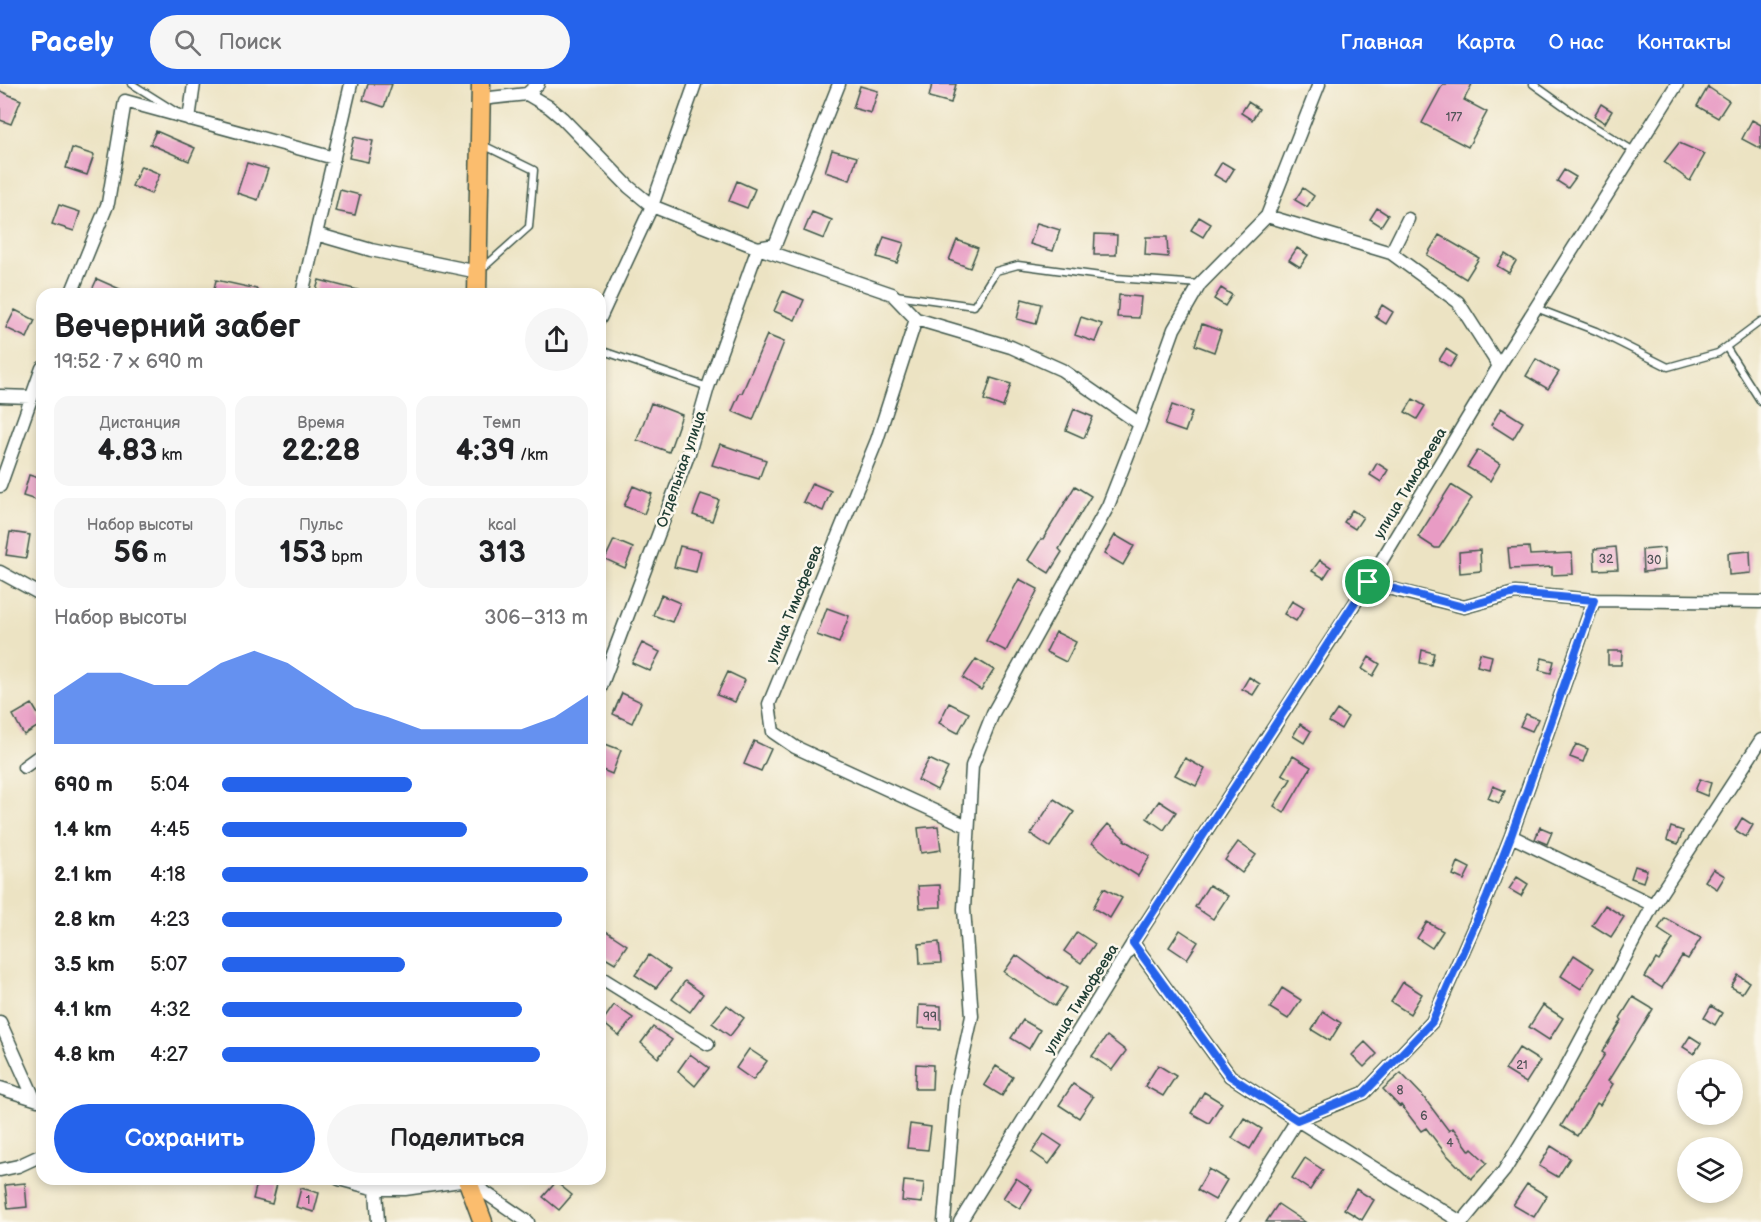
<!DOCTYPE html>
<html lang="ru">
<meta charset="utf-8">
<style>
body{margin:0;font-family:"Balsamiq Sans",sans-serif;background:#f6f6f6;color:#202124;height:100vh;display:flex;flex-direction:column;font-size:22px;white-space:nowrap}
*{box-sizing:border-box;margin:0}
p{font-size:20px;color:#757577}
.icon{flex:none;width:33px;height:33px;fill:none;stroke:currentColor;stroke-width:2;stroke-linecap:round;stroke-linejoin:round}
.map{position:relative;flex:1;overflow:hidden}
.panel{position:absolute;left:36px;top:204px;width:570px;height:897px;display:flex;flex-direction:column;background:#fff;border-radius:18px;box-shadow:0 3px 9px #0003}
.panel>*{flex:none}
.fabs{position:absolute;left:1677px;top:975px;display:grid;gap:12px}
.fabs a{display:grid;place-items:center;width:66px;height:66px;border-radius:50%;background:#fff;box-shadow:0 3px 9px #0003;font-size:30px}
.pin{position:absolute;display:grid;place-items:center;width:51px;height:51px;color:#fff;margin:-26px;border:3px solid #fff;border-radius:50%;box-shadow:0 2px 6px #0007}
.round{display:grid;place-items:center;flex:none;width:63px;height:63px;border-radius:32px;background:#f6f6f6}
.summary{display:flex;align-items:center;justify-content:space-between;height:102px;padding:0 18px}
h1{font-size:33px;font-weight:700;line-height:45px}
.metrics{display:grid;grid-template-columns:repeat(3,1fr);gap:9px;height:102px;padding:6px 18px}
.metrics div{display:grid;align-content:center;border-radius:15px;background:#f6f6f6;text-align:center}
.metrics b{font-size:30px;font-weight:700}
.metrics small{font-size:16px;font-weight:400}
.metrics p{font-size:16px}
.chart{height:168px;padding:12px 18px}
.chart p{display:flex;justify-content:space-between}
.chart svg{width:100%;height:108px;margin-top:6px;fill:#2563eb;opacity:.7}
.primary-button{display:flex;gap:12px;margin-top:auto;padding:12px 18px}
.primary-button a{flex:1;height:69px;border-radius:36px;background:#2563eb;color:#fff;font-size:24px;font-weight:700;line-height:69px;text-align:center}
.primary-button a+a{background:#f6f6f6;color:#202124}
ul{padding:0 18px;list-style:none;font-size:20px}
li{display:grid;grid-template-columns:96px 72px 1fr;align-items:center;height:45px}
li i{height:15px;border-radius:8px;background:#2563eb}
header{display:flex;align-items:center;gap:36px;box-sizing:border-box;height:84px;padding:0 30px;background:#2563eb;color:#fff}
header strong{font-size:28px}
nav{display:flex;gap:33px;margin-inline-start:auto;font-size:21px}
.search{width:420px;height:54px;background:#f6f6f6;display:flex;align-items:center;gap:15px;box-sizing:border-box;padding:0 21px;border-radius:33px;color:#757577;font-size:22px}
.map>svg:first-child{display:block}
</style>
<header>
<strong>Pacely</strong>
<div class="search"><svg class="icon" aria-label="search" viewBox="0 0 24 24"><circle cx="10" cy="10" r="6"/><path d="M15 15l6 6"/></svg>Поиск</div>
<nav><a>Главная</a><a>Карта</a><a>О нас</a><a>Контакты</a></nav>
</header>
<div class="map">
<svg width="1761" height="1138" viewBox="0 0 1761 1138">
<rect width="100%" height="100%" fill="#fbf7ec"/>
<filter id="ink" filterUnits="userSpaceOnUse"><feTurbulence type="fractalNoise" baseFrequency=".0167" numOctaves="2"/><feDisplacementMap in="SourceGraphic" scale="12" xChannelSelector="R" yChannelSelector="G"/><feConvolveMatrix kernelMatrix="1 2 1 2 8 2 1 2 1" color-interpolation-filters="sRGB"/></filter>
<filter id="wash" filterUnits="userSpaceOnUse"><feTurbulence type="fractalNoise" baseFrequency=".008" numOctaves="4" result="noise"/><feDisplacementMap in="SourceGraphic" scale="24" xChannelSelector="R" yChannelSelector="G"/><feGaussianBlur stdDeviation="1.35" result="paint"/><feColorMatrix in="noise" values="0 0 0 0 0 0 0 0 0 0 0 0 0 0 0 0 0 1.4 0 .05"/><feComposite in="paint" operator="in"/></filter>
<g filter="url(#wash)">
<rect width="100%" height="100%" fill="#ece3c3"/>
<g id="blocks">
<path fill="#e89bc4" d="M368,0H392L384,23L363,16Z
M932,0H956L951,19L929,13Z
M1443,0H1472L1464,16L1487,28L1468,63L1422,39Z
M860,2L878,7L871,29L853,24Z
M1708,3L1729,17L1718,34L1697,22Z
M0,7L21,16L11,40L0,36Z
M1248,18L1259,25L1252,36L1241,29Z
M1601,20L1612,27L1605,39L1594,32Z
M1752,36L1761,41V65L1742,55Z
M156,47L195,64L189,77L150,60Z
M354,53L373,57L368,78L349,74Z
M1679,59L1705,70L1690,97L1664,78Z
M72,64L94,71L87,91L66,84Z
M832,66L857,73L850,96L825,88Z
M1222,78L1234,85L1226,98L1214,91Z
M247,79L268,85L258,116L237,109Z
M141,82L160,90L151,110L132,102Z
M1564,86L1576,93L1568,104L1557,97Z
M737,97L755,105L747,124L729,117Z
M1303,104L1314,112L1307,123L1295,116Z
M340,106L360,111L355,131L335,127Z
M59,121L80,128L74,147L52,140Z
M1377,124L1388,131L1381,142L1370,135Z
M812,128L832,136L824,155L804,147Z
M1199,133L1211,140L1203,153L1191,146Z
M1037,139L1060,146L1053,167L1030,160Z
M1095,150L1117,151L1116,171H1094Z
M1439,151L1479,174L1466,195L1427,171Z
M884,153L904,159L897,179L877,173Z
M1146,153H1167L1168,173L1145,171Z
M957,156L978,164L970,184L949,176Z
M1297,164L1308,171L1300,183L1289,176Z
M1505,170L1516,177L1509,189L1497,182Z
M97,195L131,210H90Z
M216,196L257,205L256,210H213Z
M319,196L358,206L357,210H315Z
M1221,204L1232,211L1225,222L1214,215Z
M783,207L804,216L795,236L774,227Z
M1119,211L1141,213L1139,234L1117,233Z
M1022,215L1041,220L1036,240L1017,235Z
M1382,221L1393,228L1386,240L1375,233Z
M15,226L35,236L27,254L6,244Z
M1081,233L1102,240L1095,258L1075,251Z
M1202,240L1221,247L1214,268L1195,261Z
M767,251L784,258L753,336L732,327L740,309H742Z
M1446,265L1457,272L1450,283L1439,276Z
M1536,275L1559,288L1548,305L1526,292Z
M991,294L1011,300L1003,323L984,316Z
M1413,315L1425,322L1417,335L1405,328Z
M651,319L682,331L669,368L637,356Z
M1172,321L1192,328L1185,348L1165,341Z
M1501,324L1523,338L1513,355L1491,341Z
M1074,325L1093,333L1084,354L1066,346Z
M720,360L766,376L759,395L712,381Z
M1478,366L1500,380L1490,397L1467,383Z
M1377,379L1388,386L1381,398L1370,391Z
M29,391L42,395V418L23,412Z
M812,399L831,407L823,427L803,418Z
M1451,401L1472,414L1439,464H1435L1418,453Z
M633,402L652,410L644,430L624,422Z
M1075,402L1091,412L1059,465L1062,468L1049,489L1028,476L1041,455H1043Z
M701,410L719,416L712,437L693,431Z
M1352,426L1363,433L1355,445L1344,438Z
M10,448L30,451L26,474L6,471Z
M1115,451L1134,462L1123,481L1104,470Z
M614,456L633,464L625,484L605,475Z
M680,462L701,467L696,488L674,483Z
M1529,463L1530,471L1572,469L1573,490L1552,491V483L1510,485L1508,464Z
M1616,463L1618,485L1595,486L1594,465Z
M1664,464L1665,486L1643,488L1642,466Z
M1480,466L1481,487L1460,489L1459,468Z
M1750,467L1751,489L1729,491L1728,469Z
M1320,476L1331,483L1324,494L1312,487Z
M1019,495L1038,505L1006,567L986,557Z
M661,511L680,519L672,538L653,531Z
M1292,517L1304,524L1296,537L1284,530Z
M827,524L849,532L839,559L817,551Z
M1056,548L1076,558L1066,578L1046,568Z
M642,559L660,568L650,587L632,579Z
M1422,566L1434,569L1431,581L1420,579Z
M1608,567H1622L1621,581H1608Z
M1480,569L1492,572L1489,585L1477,582Z
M1369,573L1380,580L1373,592L1362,585Z
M1542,574L1554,577L1551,589L1539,586Z
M976,575L994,586L981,606L963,594Z
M728,588L745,596L735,618L717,611Z
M1249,593L1260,600L1253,611L1242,605Z
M622,609L641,618L632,639L613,630Z
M949,619L969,629L958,649L939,639Z
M32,620L42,637V640L24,651L13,631Z
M1337,626L1348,633L1341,645L1329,638Z
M1526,630L1538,635L1532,647L1520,642Z
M1300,640L1311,647L1304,659L1293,652Z
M754,657L771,665L761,687L744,680Z
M600,658L621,666L612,690L600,685Z
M1576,660L1588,665L1583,678L1570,673Z
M1293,672L1311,683L1284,729L1274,722L1291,695L1282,690Z
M1185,674L1205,685L1196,702L1175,691Z
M929,675L948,684L937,706L918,696Z
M1700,695L1711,699L1707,712L1695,707Z
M1493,702L1505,707L1499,719L1488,714Z
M1054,715L1074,728L1050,763L1031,750Z
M1159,717L1176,728L1164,746L1147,734Z
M1742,734L1753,741L1746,753L1735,746Z
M1108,740L1125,755L1124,756L1150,772L1138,792L1117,779L1092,759Z
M938,742L941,766L921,769L918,744Z
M1540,743L1552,748L1547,760L1535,755Z
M1671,743L1683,747L1678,760L1667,756Z
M1238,758L1256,771L1242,789L1225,776Z
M1458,778L1470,784L1464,796L1453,791Z
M1635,782L1647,786L1643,798L1631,794Z
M1713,785L1725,792L1717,805L1705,797Z
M1517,793L1528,800L1521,812L1509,805Z
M940,801L941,823L920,824L918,802Z
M1209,801L1228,812L1213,835L1195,823Z
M1104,804L1122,814L1110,834L1093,824Z
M1605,821L1624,833L1611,853L1592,841Z
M1665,834L1701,854L1688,875L1682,872L1662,904L1645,893L1656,875L1659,877L1673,855L1658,845Z
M1427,838L1443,847L1432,864L1417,854Z
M1180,846L1198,858L1187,875L1169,863Z
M606,847L627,861L615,879L600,870V856Z
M1077,848L1095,860L1081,879L1064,867Z
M939,858L941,879L920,880L919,860Z
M649,871L670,886L656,904L635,891Z
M1016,871L1048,894L1049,893L1067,904L1055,922L1004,888Z
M1574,871L1594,884L1581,905L1561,892Z
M1738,891L1749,898L1742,909L1731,903Z
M685,897L703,910L690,928L672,915Z
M1403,898L1422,910L1410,930L1391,918Z
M1282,904L1301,916L1288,935L1270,924Z
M1633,913L1653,925L1608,997L1613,1000L1600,1021L1597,1019L1577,1052L1561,1042L1605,970L1602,968L1622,936L1620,934Z
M614,921L633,934L619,952L602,938Z
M727,921L744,934L730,952L712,939Z
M919,921L941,922V945L918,944Z
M1543,921L1563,934L1549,956L1529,943Z
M1711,922L1722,929L1715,941L1704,934Z
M1323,927L1341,939L1330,957L1312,946Z
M1023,936L1040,946L1029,965L1011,954Z
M653,943L672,956L658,974L641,959Z
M1107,952L1126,967L1112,986L1092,972Z
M1690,952L1701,959L1694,970L1683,963Z
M1365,958L1377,970L1364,983L1352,971Z
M1519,964L1540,977L1526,999L1505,986Z
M749,965L767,977L753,996L736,984Z
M690,970L709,984L695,1002L678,987Z
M916,980L933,981L932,1005H915Z
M1158,981L1176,992L1163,1012L1145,1002Z
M996,982L1013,993L1002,1012L984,1001Z
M1401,989L1422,1011L1449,1047L1453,1044L1470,1067L1472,1065L1487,1079L1471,1095L1445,1069L1426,1044L1421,1047L1401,1021L1399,1022L1383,1005Z
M1073,1000L1093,1013L1079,1034L1059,1021Z
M1204,1008L1222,1019L1209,1039L1191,1029Z
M1244,1034L1262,1045L1250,1065L1232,1054Z
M910,1040L931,1043L928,1066L907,1064Z
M1044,1050L1062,1062L1049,1080L1032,1068Z
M1551,1062L1570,1074L1558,1093L1539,1082Z
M1305,1074L1323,1086L1310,1106L1292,1094Z
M1209,1085L1227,1096L1215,1116L1197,1106Z
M1016,1094L1032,1105L1020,1125L1003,1114Z
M258,1095L277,1100L272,1120L253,1115Z
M904,1097L924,1099L922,1119L902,1117Z
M556,1098L572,1111L559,1126L543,1113Z
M25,1099L27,1123L8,1125L5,1101Z
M1527,1100L1547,1112L1534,1133L1513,1121Z
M301,1104L319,1109L314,1128L296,1123Z
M1356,1105L1374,1116L1362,1136L1344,1125Z
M1278,1120L1305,1138H1266Z"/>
</g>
</g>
<g filter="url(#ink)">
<use href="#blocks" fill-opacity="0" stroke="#3e5649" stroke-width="1.5"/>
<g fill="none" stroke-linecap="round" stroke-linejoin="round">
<defs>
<path id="service" d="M132,0L175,27
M1533,0L1582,35L1634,67
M481,186L529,143L534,86L483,61
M896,211L974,222L996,187L1018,181L1116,194L1200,200
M1536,224L1596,247L1668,283L1718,269L1761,237
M1726,263L1761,318
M600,266L708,303"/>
<path id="minor" d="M527,10L549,23L562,34L629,103L652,122L758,164L775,161L839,0
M481,15L527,10L538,0
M189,35L194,0
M1267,132L1319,0
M316,150L371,166L478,188
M1391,169L1408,135
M71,210L108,119L125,17L334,74
M302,210L351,0
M600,234L652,122L695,0
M0,312L31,313
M1140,340L1174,245L1200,200L1267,132L1391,169L1458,218L1499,282
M0,402L42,284
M0,488L42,511
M1368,499L1464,523L1515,509L1594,516L1761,518
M600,605L689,369L708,303L758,164L892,210L916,235
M24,683L42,670
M1511,752L1653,821
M1133,859L1230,992L1297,1036L1461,1138
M600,893L708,960
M0,938L34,1014
M0,1004L38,1016
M0,1086L18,1082L42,1071
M339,1095L376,1105H405L467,1096L528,1138
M376,1105L378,1138
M944,1138L955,1010L972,932L964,825L972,682L993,629L1108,422L1140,340L1062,286L1011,263L916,235L877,356L769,620L773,648L795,663L967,742
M960,1138L1133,859L1368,499L1499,282L1677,0
M1232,1138L1297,1036L1364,1009L1432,938L1487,813L1511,752L1594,516
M1462,1138L1504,1087L1555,1004L1653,821L1761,656"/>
<path id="primary" d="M477,210L481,0
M467,1095L483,1138"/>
</defs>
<use href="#service" stroke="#3e5649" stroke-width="9"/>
<use href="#minor" stroke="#3e5649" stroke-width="15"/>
<use href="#primary" stroke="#3e5649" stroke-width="21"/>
<use href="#service" stroke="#fff" stroke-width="6"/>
<use href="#minor" stroke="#fff" stroke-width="12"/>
<use href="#primary" stroke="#fbbd6e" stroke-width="18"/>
</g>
</g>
<g fill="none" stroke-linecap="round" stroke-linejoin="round" filter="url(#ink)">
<defs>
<path id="route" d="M1368,498L1464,523L1515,509L1594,516L1511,752L1487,813L1432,938L1364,1009L1297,1036L1230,992L1133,859Z"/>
</defs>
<use href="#route" stroke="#fff" stroke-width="12"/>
<use href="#route" stroke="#2563eb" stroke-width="8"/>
</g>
<g text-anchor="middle" stroke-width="5" stroke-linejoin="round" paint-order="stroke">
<g font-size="12" fill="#515458">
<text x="1454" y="37">177</text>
<text x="1606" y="479">32</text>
<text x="1654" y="480">30</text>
<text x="930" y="937">99</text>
<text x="1522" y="985">21</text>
<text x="1400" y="1010">8</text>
<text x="1424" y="1036">6</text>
<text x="1450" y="1063">4</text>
<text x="308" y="1120">1</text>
</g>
<g font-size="15" fill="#1f3d34" stroke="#fbf7ec">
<text transform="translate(681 385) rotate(-71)" y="5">Отдельная улица</text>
<text transform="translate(1410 399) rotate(-59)" y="5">улица Тимофеева</text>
<text transform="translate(794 520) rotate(-68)" y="5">улица Тимофеева</text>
<text transform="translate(1081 915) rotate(-58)" y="5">улица Тимофеева</text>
</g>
</g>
</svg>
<div class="fabs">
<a><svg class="icon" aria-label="locate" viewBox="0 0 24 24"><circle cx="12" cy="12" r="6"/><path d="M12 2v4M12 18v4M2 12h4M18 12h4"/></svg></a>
<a><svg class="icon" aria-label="layers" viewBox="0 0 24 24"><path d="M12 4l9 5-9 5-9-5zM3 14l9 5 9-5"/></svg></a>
</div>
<div class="pin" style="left:1368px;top:498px;background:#1e9e55"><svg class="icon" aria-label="arrive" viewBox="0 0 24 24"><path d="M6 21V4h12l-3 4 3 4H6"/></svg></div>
<section class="panel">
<div class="summary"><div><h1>Вечерний забег</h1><p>19:52 · 7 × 690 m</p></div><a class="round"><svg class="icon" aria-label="share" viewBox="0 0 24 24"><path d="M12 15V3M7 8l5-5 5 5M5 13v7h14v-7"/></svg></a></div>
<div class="metrics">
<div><p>Дистанция</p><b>4.83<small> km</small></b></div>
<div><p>Время</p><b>22:28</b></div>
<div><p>Темп</p><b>4:39<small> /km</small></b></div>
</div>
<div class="metrics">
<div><p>Набор высоты</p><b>56<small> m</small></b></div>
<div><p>Пульс</p><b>153<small> bpm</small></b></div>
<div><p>kcal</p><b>313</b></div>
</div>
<div class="chart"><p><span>Набор высоты</span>306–313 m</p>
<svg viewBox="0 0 160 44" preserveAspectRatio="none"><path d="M0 44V24L10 15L20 15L30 20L40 20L50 11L60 6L70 11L80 20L90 29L100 33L110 38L120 38L130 38L140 38L150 33L160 24V44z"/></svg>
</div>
<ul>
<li><b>690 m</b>5:04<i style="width:52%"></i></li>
<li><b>1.4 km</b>4:45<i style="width:67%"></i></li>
<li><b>2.1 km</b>4:18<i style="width:100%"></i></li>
<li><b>2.8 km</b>4:23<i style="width:93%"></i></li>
<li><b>3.5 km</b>5:07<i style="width:50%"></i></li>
<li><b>4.1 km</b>4:32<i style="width:82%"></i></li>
<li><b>4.8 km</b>4:27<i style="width:87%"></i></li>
</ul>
<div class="primary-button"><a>Сохранить</a><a>Поделиться</a></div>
</section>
</div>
